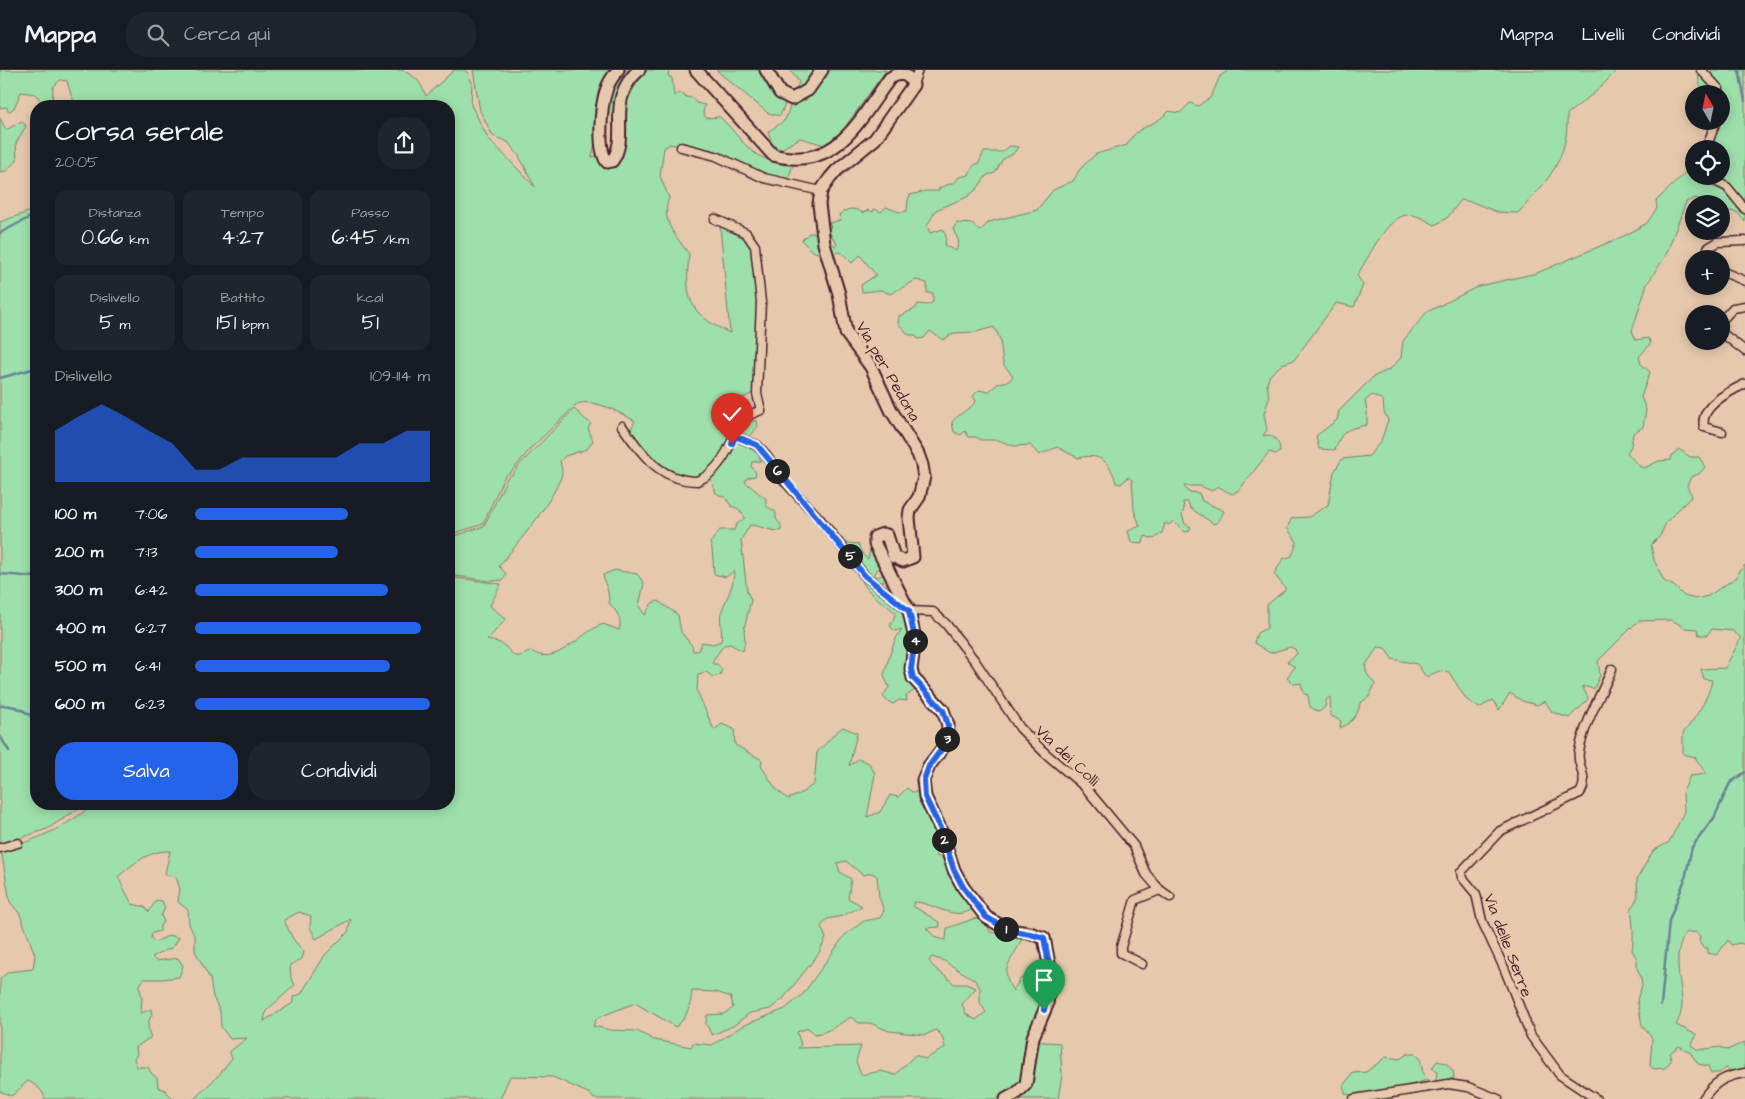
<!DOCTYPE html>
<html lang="it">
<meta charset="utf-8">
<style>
body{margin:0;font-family:"Architects Daughter",sans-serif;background:#20242c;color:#f1f3f6;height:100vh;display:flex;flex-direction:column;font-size:19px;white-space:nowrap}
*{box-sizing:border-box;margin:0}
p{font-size:16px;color:#9ea1a6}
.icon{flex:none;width:28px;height:28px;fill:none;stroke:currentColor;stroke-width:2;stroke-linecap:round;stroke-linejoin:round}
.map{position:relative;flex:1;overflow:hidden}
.side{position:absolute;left:30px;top:30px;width:425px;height:710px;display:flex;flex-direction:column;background:#171b24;border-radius:20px;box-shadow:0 2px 12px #0003}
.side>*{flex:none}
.needle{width:32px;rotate:351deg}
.fabs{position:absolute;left:1685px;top:15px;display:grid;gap:10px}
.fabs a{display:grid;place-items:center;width:45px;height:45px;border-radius:50%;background:#171b24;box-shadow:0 2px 12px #0003;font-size:25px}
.pin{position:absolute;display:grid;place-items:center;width:42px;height:42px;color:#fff;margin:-51px -21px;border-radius:50% 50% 50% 0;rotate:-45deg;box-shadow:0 0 5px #0007}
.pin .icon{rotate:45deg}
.km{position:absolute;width:25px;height:25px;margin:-12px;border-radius:50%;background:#222;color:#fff;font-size:14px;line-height:25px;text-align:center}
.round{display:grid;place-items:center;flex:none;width:52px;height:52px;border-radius:20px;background:#20242c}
.overview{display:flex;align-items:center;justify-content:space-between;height:85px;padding:0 25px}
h1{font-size:28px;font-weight:600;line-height:38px}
.stats{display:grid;grid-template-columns:repeat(3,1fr);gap:8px;height:85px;padding:5px 25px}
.stats div{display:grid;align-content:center;border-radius:12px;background:#20242c;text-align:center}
.stats b{font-size:21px;font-weight:600}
.stats small{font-size:14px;font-weight:400}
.stats p{font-size:14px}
.chart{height:140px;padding:10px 25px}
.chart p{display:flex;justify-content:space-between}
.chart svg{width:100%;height:90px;margin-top:5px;fill:#2563eb;opacity:.7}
.cta{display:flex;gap:10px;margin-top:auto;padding:10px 25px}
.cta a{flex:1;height:58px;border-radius:20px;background:#2563eb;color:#fff;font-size:20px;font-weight:600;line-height:58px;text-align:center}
.cta a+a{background:#20242c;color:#f1f3f6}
ul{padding:0 25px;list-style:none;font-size:16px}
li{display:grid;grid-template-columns:80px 60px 1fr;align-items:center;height:38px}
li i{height:12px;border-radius:6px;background:#2563eb}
header{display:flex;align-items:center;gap:30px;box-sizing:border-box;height:70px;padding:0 25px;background:#171b24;border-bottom:1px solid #363941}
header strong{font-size:24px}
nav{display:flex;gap:28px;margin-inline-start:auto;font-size:18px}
.search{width:350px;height:45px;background:#20242c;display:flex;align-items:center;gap:12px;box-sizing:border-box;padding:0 18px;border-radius:20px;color:#9ea1a6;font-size:19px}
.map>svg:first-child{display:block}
</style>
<header>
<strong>Mappa</strong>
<div class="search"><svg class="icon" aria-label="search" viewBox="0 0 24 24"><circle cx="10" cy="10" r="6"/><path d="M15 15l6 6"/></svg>Cerca qui</div>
<nav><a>Mappa</a><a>Livelli</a><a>Condividi</a></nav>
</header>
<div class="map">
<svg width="1745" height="1029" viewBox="0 0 1745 1029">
<rect width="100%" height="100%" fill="#e6c9ad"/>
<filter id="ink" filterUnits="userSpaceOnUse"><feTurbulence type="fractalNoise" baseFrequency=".02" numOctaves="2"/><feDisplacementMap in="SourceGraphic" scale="10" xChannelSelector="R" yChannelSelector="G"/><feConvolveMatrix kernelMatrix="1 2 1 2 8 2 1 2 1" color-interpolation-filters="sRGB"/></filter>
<g filter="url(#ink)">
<path fill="#9ee0ab" stroke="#74806b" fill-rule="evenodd" d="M0,0H402C417,8 419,9 426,26L454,0H466L472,12L471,35L488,68L535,117L519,86L508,72L493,66L480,41L473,0H637L626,8L613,42L597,64L592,87L599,85L609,95C618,63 623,24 648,0H669L668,6L672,8L674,26L678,23L684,24L686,27L693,28L696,33L705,35L703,42L706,48L720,47C749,75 748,91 793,94L787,113L683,77L670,74L664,78L660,106L669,128C660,151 676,166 689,184C685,229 687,243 730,263L720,156L745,165L753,176L758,246L753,323L741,329L729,372L722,385L701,407L696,409L681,407L649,390L631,359L635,351C621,343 594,328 577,334L531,378L511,402L504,407L483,454L449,465V36H135L119,32L112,36H80L72,28L67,11L60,10L53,17L52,36H46L35,24L21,22L14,38L8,42L7,37L0,38Z
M716,0H762L771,20L785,34L780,46L768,43Z
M790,0H886L843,60L825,75L800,68L781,79L773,76L768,62L785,50L799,12Z
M1229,0H1617L1597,21L1567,44C1569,90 1547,111 1518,143L1497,142L1472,132L1461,130L1447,148L1435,155C1427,151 1415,143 1406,145C1385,149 1369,188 1357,205L1363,215L1354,237L1336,233L1294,290L1282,294L1270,305L1267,313L1269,328L1264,344L1267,360L1263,366L1269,365C1277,369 1280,373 1280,382L1275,384L1269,382L1239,420L1232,424L1217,416L1212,421L1200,416H1184L1188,422L1199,423L1202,431L1224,441L1219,451L1214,454L1190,438L1188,432H1183L1184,439L1182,445L1185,454L1191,457L1189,461L1185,462L1173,451L1169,455L1165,453L1162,463L1154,469L1145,466L1143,473L1131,472L1128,461L1140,456L1134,440L1132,410L1128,407L1121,414L1116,413C1111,393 1101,382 1078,388L1057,377L1039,385L1030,375L1014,376L998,370H981L976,367H969L965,361L961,365L954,362L952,352C959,343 970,340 976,331L973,326L979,320L988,322L999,313L1009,311L1013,306L1003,294L1000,269L994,257L976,262L954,263L943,270L930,261L924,268L918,269L915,265H909L898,253L899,246L915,239L918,234L927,235L933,232V223H927V213L916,210L890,224L881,220L862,222L861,215L876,205L860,185L852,193L841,182C820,184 814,187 802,170L809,163H814L836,176L837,174L826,158L831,157L829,153L841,150L839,145C847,138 853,137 863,143L868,140L873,142L874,139L881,142L886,137L899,142L907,141L908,130L910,125L926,121H939V118L955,112L959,107L969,105C971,98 973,95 979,93L984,82H1002L1010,76L1018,77L1013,84L1003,89L995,103L987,105L977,119L967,127L936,140L927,156L930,163L943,159L946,166L945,176L956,181L959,172L953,159L957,153L972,154L980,161L989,152L1037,140L1053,120L1073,111L1080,99L1096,84L1127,75C1136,55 1155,57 1169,41L1180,43L1190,33L1198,36L1211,27L1220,6Z
M1697,0H1706L1711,6V0H1745V152L1737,142L1721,140V134H1713L1696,128L1686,132L1666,185L1647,214L1632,261L1636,270L1648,268L1651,273L1639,287L1641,294L1650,302L1641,327L1646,340L1643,357L1633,363L1631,376L1627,383L1639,396L1644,398L1659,391L1671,390L1672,385L1679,379L1690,387H1699L1705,397L1699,404L1691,407L1687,416L1692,426L1667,451L1660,466L1651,475L1654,490L1664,511L1674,516L1684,526L1696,529L1708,526L1737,507L1738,502L1745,495V875L1740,873L1731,875L1728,870L1717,885L1708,883V878H1703L1699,871L1700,866L1695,862L1685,863C1681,872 1677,882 1678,893C1678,916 1688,934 1676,955L1697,965L1691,975L1698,980L1720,977L1727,980L1745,972V1000L1731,1001L1725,998L1719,1003H1711L1708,996L1698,994L1690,982L1679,976L1670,983L1671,991L1665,998L1654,999L1650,996L1652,968L1642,955L1637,929L1642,916L1641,907L1637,898V889L1632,880C1634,873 1633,847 1631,840L1638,826L1637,809L1653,781L1669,772L1678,755L1684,741L1683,722L1690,706L1706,704L1695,687L1683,684V663C1695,649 1709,628 1712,610L1704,609L1701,599L1725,598L1741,568L1733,561L1712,559L1707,565H1699L1697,559L1685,558L1672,550L1638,551L1598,591L1600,605L1594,619L1582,616L1588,628C1583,637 1576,640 1569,648L1552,642L1545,631L1537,635L1522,631L1510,623L1499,640L1493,630L1479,638L1466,629L1449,602L1439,601L1426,607L1417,594L1392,589L1385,578L1378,577L1365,596L1367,604L1375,614L1369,627L1360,633C1359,644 1351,654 1340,658L1341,651L1331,646L1330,627L1326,630L1325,637L1319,642L1310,637L1308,625L1304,624L1301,613L1294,614L1287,607L1295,597L1287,592L1297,584L1295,579L1290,577L1270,583L1254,573L1257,563L1267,558V535L1286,519L1274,504L1283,489L1292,486L1297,472L1287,458L1292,448L1309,447L1328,435L1334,402L1342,389L1369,386L1381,371L1388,350L1384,342L1383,330L1372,325L1365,331L1367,341V355C1346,359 1342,360 1335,380L1319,379L1316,366L1337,350L1339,341L1373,307L1390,299L1401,288L1403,271L1427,242L1479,216L1537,203L1626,165L1647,153L1657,138L1656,131L1685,103L1694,98V106H1721V79H1711L1719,51H1721V24H1709L1700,15Z
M0,48L6,60L22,51L26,56L16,73L17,90L6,101L0,102Z
M36,139V734H86L47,759L0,775V152Z
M574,339L591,354L588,358L593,371L587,379L565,386L560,391C561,396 563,402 561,407C551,434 518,473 499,496L506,504L503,510L490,511L449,505V468L484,456L507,408L513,404L520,394Z
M752,351H757L758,356L749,368L750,378L758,384L761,391L752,392L751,397L756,402L755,406L747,408L745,412L766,429V436L776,442V449L781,455V461C769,461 761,456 750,455L741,470L747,521L751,530L744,559L745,571L743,581L730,574L724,575L713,590V594H717L722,599L720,605L713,607L706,602L698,604L697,621L714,660L722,654L734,659L735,675L762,690L761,696L776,719L788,729L800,724L814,714L817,682C828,673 831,665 843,657L857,663L849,696L858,689L869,693L875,704L867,747L880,742L890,725L898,727L907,718L912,722H919L938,759L936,786L942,787L948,805L952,807L953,813L960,824L964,825L973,839C953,852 933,832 914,832L913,836L939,852L940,857L926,858L936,868L946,870L947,858L976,848L987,853L990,862L1001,864L1004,869L1019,866L1022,869C1013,890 998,898 1013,921L1020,909L1044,899L1046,922L1030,971L1060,973L1062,1005L1058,1029H594L590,1024L553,1007L510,1006L500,1029H194L219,1005L232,988L229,982L247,968L230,969L221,957L220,941L213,927L210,909L195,881V868L189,854L188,840L178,832L180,819L176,807L165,804L170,781C150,780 132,794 118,807L132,834L145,837L149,842L156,830L162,831L165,838L161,846L164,851L160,856V861L152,863L151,868L155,872L170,865L179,868L173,877L152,887L156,891L178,888L183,896L179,907L162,909H144L139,916L142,927L141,943L151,939L152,945C147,952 147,959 151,967L136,977L137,984L134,989L137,997H148L151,1003L157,1008L158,1017L165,1020L173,1029H45C43,1020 36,1015 28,1011C21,1016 18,1022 11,1026L0,1021V909L8,902L33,899L35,885L20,844L10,832L1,780C36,770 66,758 93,734H449V507L501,514L490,536L506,549L487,570C491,571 496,571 500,573C516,582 509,593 531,581C556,598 579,563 603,554L619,560C623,548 616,541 609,533C609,518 605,517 603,505L615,500L637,504L644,513L639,536L645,545L652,533L658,531L678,545L681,562L692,576L693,581H698L702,572L713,574L721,571C723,562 719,550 721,543C726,528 734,517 734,501L726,507L714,504L712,479L710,473L720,460H734L736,455L745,448L739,439L731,436L726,428L716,423L710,407C724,391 734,376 741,355ZM846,791L863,805L872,803L877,806L879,827L884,841L880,848L864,851L845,865L803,924L785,939L742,956L712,975L693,973L691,977L654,970L637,961L610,960L593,956L597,948L635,933L676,957C688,946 690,937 692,921L716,922L731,927L733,938L723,944L707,945L706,954L712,965L733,956L750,943L770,939L783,929L819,883L826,868L821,857L827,849L842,846L862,836L848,828L851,809L840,802L837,793ZM299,842L311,846L310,857L316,869L351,849L348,862L325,885L301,924L293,927V933L264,951L266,941L295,915L291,908L290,895L302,889L304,882L293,869L284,850ZM932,887L944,891L975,910L980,918V933L986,942L976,950L966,944L962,934L976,918L966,914H954C946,905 936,902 929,891ZM851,947L859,953H870L889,961L925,965L936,960L942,966L945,978L925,989L915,985L895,1005L881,1001L861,1005L856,991L861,976L798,978L801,975L797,962L808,958L815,964C830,962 838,954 851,947Z
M847,473L858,474L863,485L868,489L870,480L880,497L874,503L875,508L885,504L886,507L881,514L884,518L889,512L894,519L892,521L904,533L910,530L914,532L916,540L909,558L915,620L906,626L907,631L899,630L893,634L886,630L883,626L889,617L884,605C888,591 893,570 902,559L895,561L890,556L896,543C878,527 861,523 858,495L853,500L846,492L848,485L845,476Z
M1407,984H1415L1420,988L1423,1003L1429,1009L1409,1016L1350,1025L1346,1024L1343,1016L1353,1003L1366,1002L1386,987L1400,989Z
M1437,991L1446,993L1453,1001L1454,1008L1439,1012L1436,1010L1437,1002L1432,998Z"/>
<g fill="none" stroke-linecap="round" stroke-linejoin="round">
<path stroke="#678395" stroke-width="2.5" d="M1739,0L1745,31
M0,163L36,144
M0,308L36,298
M0,504L36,507
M0,636C14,633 26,641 36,650
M0,666L9,681
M1661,935L1669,851L1685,809L1692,777L1714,748L1730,713L1745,702"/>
<defs>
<path id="street" d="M1701,0L1719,19V24
M913,15L918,0
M681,77L716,86L764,108L821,121
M1706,79L1716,51
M1694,98V100
M1704,106L1727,117L1745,139
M1708,189V178L1718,172L1745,171
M1721,201L1745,211
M1745,236L1733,238L1722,250V263L1745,281
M622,356C641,383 660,411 697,411C721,402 733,372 740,349L761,340L757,324L761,232L755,176L746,163L715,149
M1722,362L1704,357C1699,336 1730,321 1745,314
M735,366L757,375L763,381L786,413L819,448L865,506L909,541L933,542L946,554L975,591L1020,658L1045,683L1085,717L1134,776L1146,804L1160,820L1170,827
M0,778L18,773
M1142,894L1121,883V877L1135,830L1160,820
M1354,1029L1448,1014L1468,1017L1498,1029
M1596,1029L1560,1005L1531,966L1505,900L1482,851L1476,824L1462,807L1461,802L1500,761L1580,723C1590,709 1576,695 1579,682C1584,653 1601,625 1612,599
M1703,1029C1714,1012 1725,1006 1745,1003"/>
<path id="secondary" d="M618,0C613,6 608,13 606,21C601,36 597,79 607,92L612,91C631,65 604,30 639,0
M696,0L773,85C837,102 858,51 890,8C899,2 909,3 913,15L875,69L837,100L830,108L821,121L819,134L824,174L839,224L846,263L871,297L891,340L918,384L922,395L924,407L919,427L910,440L909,448L913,487L903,491L894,487L887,465L883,464L875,467V474L909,541L915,569L911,599L913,608L943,640L948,655L947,672L929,696L923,710L925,727L940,758L954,800L963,817L986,847L1008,860L1030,863L1044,868L1050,899L1047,935L1033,967L1026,1014L1017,1023L1006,1029
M766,0L780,23L792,29L808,20L822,0"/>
</defs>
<use href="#street" stroke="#4a1f2b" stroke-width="11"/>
<use href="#secondary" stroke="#4a1f2b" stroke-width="15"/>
<use href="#street" stroke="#e6c9ad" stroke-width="8"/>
<use href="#secondary" stroke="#e6c9ad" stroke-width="11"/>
</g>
</g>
<g fill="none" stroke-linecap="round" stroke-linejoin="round" filter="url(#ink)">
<defs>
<path id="route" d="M732,374L735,366L757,375L865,506L909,541L915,569L911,599L913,608L943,640L948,655L947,672L929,696L924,710L925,727L940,758L954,800L963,817L986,847L1008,860L1030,864L1044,868L1050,899L1044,940"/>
</defs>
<use href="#route" stroke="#fff" stroke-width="10"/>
<use href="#route" stroke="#2563eb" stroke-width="6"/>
</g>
<g text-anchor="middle" stroke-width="5" stroke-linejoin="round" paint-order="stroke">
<g font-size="16" fill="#4a1f2b" stroke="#e6c9ad">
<text transform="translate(889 301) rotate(60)" y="6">Via per Pedona</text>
<text transform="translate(1068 685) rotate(43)" y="6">Via dei Colli</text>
<text transform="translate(1509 875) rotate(69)" y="6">Via delle Serre</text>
</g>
</g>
</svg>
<div class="fabs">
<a><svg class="needle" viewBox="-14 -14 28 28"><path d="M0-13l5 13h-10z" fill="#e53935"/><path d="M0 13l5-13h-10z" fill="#9ea1a6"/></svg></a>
<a><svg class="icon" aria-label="locate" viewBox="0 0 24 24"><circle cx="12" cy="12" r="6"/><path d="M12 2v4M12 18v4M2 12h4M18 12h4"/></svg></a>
<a><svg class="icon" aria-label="layers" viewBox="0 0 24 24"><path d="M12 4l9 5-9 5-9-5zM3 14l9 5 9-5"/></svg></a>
<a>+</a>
<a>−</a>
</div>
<div class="pin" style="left:1044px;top:940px;background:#1e9e55"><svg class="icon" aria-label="arrive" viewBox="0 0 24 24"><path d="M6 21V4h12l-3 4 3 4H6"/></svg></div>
<div class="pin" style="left:732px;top:374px;background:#d93025"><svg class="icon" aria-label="check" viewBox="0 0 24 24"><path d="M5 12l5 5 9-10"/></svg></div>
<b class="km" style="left:1006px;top:859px">1</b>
<b class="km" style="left:944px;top:770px">2</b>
<b class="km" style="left:947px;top:669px">3</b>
<b class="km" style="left:915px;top:571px">4</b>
<b class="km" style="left:850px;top:486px">5</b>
<b class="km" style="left:777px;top:401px">6</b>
<section class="side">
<div class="overview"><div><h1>Corsa serale</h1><p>20:05</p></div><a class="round"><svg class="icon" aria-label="share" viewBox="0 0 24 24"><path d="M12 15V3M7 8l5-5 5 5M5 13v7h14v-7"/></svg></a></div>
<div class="stats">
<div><p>Distanza</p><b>0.66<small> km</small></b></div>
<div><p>Tempo</p><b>4:27</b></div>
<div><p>Passo</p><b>6:45<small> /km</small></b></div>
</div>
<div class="stats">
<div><p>Dislivello</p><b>5<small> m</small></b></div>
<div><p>Battito</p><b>151<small> bpm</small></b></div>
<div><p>kcal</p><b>51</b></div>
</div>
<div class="chart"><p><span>Dislivello</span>109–114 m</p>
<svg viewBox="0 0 160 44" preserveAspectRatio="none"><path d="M0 44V19L10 12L20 6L30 12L40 19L50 25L60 38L70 38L80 32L90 32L100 32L110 32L120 32L130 25L140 25L150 19L160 19V44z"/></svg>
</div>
<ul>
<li><b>100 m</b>7:06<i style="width:65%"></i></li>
<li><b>200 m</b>7:13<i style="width:61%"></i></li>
<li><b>300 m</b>6:42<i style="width:82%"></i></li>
<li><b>400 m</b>6:27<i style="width:96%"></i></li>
<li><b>500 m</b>6:41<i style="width:83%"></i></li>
<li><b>600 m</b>6:23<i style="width:100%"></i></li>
</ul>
<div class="cta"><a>Salva</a><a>Condividi</a></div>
</section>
</div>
